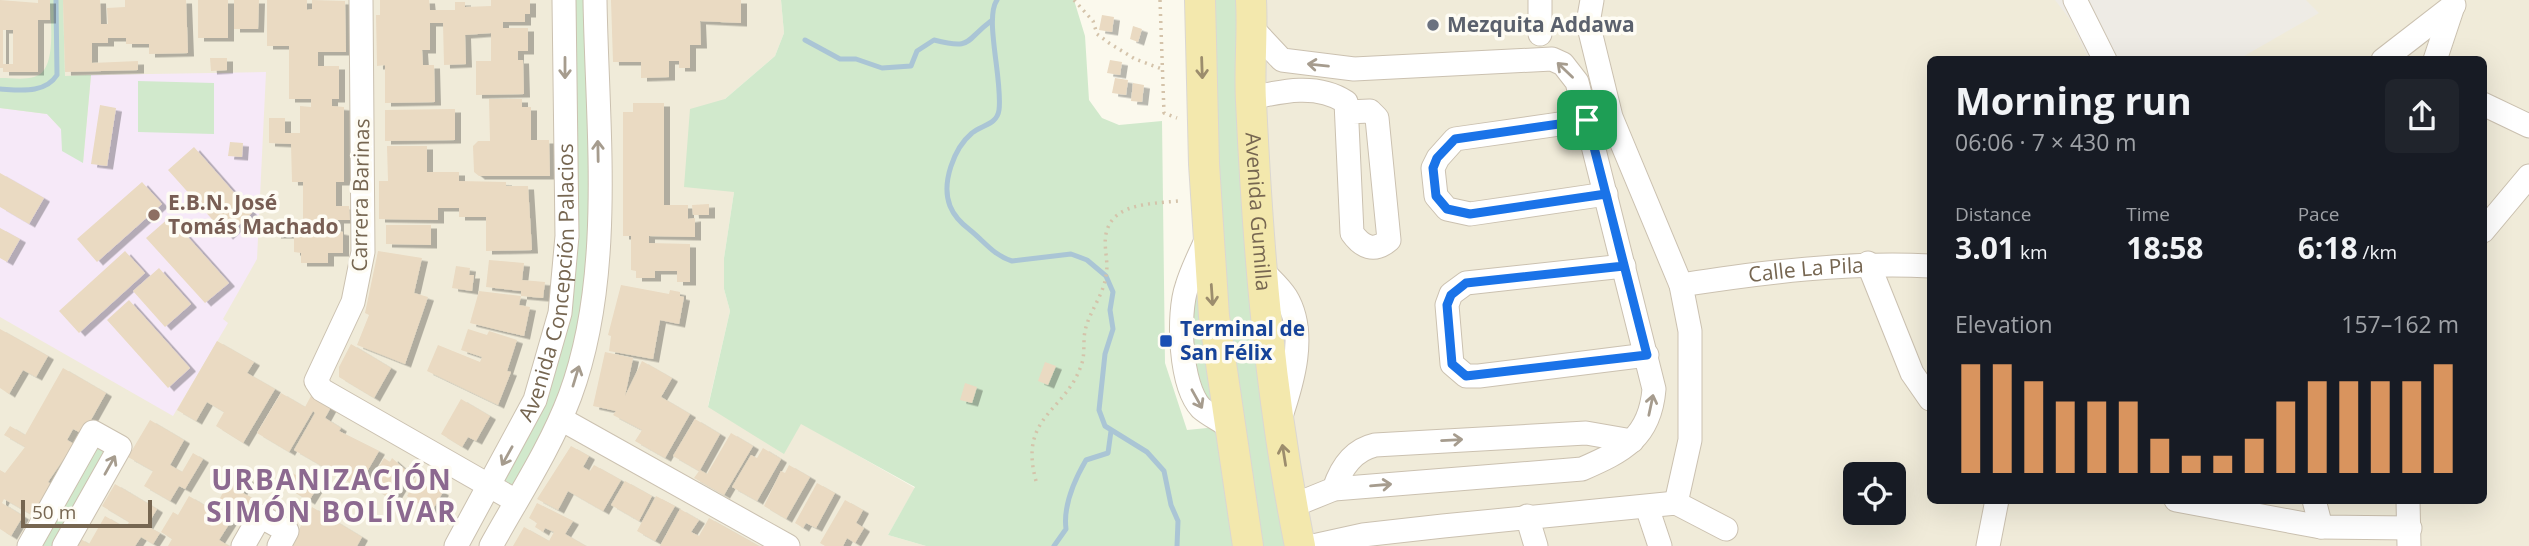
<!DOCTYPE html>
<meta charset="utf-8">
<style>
body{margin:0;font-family:"Open Sans",sans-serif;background:#20242c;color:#f1f3f6;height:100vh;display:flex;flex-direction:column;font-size:26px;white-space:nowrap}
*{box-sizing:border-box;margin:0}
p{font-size:23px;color:#9ea1a6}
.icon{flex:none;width:38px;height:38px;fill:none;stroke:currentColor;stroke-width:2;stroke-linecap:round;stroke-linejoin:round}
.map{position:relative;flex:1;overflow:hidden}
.details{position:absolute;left:1927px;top:56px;width:560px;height:448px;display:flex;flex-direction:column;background:#171b24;border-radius:10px;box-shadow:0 7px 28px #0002}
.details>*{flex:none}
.buttons{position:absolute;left:1843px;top:462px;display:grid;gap:14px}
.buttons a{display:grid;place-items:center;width:63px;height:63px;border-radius:10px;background:#171b24;box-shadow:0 7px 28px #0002;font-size:35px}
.scale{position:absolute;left:21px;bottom:18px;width:131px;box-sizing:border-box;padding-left:7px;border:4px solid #766651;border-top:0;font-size:19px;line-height:24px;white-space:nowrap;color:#766651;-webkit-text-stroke:5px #fefcf4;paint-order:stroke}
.pin{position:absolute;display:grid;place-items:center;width:60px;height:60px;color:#fff;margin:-30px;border-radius:14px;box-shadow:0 4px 10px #0006}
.round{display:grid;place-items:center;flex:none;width:74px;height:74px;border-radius:10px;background:#20242c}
.head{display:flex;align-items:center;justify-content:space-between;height:119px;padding:0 28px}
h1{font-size:38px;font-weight:700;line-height:52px}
.stats{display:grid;grid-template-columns:repeat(3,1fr);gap:10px;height:119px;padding:7px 28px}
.stats div{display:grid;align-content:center}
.stats b{font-size:30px;font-weight:700}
.stats small{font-size:19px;font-weight:400}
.stats p{font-size:19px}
.chart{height:196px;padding:14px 28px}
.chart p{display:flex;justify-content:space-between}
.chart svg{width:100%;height:126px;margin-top:7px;stroke:#d9945e;stroke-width:6}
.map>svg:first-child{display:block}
</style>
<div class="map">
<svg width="2529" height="546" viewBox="0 0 2529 546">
<defs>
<filter id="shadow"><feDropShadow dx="6" dy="3.5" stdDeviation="0" flood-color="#0004"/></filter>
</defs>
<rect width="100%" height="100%" fill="#fbf9ed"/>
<path fill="#f0ebd9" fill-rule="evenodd" d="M0,0H781L784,33L775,56L725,99L734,192L724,258V289L730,311L708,406L784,453L801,423L915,488L888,535L926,546H0Z
M1251,0H2529V546H1300ZM1930,60H2483V500H1930ZM1855,474H1894V513H1855Z"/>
<path fill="#eeebe5" d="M2055,0H2306L2319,13L2239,59H2089L2069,18Z"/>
<path fill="#f6e9f8" d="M266,72L257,259L223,319L228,323L173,416L0,317V108L47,114L61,129L83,162L91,75Z"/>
<path fill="#d1e9cc" d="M50,0H63L65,76L91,75L83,163L62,151L61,129L47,114L0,108V78C11,78 24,80 34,77C58,72 50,19 50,0Z
M564,0H595L586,343L516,501L490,485L556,333Z
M781,0H1074L1085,36L1089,100L1102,118L1119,125L1162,121L1165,363L1187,430L1227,426L1202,409L1182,340L1208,236L1200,0H1251L1261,268L1291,308L1279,422L1300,546H926L888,535L915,487L801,424L784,454L708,407L730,311L724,289V258L734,192L684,187L690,109L725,99L775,56L784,33Z
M138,81L214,83V134L138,132Z
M93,432L120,447L64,546H29Z"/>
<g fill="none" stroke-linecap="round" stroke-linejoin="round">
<path stroke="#aac5d5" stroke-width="5" d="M997,0C984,18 1003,81 999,110C997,125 981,125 972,133C954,148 941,183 950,206C954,216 962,224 970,230C985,242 993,255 1012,261L1071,254L1087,260L1106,276L1113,292L1110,310L1113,329L1105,354L1099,410L1105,426L1147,452L1164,471L1171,505L1178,521L1177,546
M805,40L840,59H856L882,68L911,66L917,51L934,40C973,50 964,41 991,21
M0,89C20,90 45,94 57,75L56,0
M1054,546L1066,529C1063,506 1075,479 1086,460L1108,453L1111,431"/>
</g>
<path fill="#eadac2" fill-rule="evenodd" filter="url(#shadow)" d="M0,0L38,3V0H50V20H38V72H3V68H0ZM3,30H13V64H3Z
M63,0H100L101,24H108L107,8L125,7V0H186L188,53L149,54V44H126V38H108V43H92V63L138,61V70L65,72Z
M198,0H228V38H198Z
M234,0H259L258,29H234Z
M267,0H307V10L312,9V0L345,1L346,52H318V66H339V99H332V106L344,107V182H336V206H349L350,220H338V231L343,232V253H328V263H301V253L294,252V235H275V222L303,220V182H292L291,144L269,143V118H285V133H300V106L311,107V99H289V46H267Z
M380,0H429L430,10H455V2H465V7L491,6V0H530V14H525V22H503V28H528V51H518V60H523L524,94L476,95V61H491V33L465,35L466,64L444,65L443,23H430V50H422L423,65H434L435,102L385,103V65L377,66L376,15H380Z
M611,0H741V23L700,21L701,45H690V68H679V61H669V77L641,78V62H613Z
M1102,15L1114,17L1112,32L1099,30Z
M1133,26L1142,29L1138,42L1130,39Z
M210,58H227V70L211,71Z
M1110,60L1122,62L1120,75L1107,73Z
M1115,78L1128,80L1126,95L1112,93Z
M1133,83L1144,85L1142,102L1131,101Z
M489,99H522V107H531V140H549L550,176H479L474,172L473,146L478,141H490Z
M633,103H664V205H688V219L695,218V237L649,236V243L690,244V282H677V271H655V278H636V271L631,270V236H623V112H633Z
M100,105L116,108L107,166L91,164Z
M455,109V140L385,141V110Z
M230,142L243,143L242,157L228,156Z
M387,146H427V172H459V181L506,182V186H528L532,250L486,251V217H459V208H438V220L379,219V181H388Z
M194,147L252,213L227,236L168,170Z
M0,173L44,198L29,224L0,207Z
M142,182L162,204L97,262L77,239Z
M709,204V215H693L692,205Z
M170,217L229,283L205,303L146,238Z
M386,225H431V245L386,244Z
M0,228L20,239L7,262L0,258Z
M125,251L145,273L79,333L59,311Z
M378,251L422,258L414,293L428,297L405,364L357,345L369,315L365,313Z
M489,260L524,263L522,280L545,282L543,298L521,296V291L486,287Z
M456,266L470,268L469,275H474L472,291L452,288Z
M159,268L191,304L165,327L133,291Z
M621,285L669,294L670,290L680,292V296L684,297L679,324L660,320L653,359L609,351L611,336L608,335Z
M479,291L521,296L519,305L530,307L524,336L470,323Z
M129,300L190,368L168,388L107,320Z
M0,329L48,356L36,377L23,370L9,394L0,388Z
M468,329L487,335L489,331L517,340L507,371L511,372L498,405L427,371L438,345L480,362L482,357L461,350Z
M217,341L254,362L247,373L275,389L243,443L216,426L224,412L207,402L196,421L177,410Z
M351,344L391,368L374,398L339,377V367Z
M605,352L633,358L625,396L642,361L672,378L661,397L690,414L665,458L635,441L642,430L613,415L616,411L593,406Z
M1045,362L1056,366L1048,385L1038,381Z
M63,368L106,393L83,434L73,429L67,440L74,444L48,482L52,485L34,516L4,499L2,503L23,516L11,536L0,529V470L5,473L25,447L4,435L10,426L25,435Z
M965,383L977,387L972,403L960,400Z
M281,393L305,407L311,396L331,407L325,418L341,428L339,431L379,451L358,487L294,450L315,413L313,411L289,452L257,433Z
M461,399L490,416L476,441L468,437L462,447L441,434Z
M695,419L720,434L700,470L707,474L731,433L753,446L724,495L694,478L699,471L673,456Z
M150,420L184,440L170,465L182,472L193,453L203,459L185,489L179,486L170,501L144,486L153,471L128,457Z
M571,446L589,456L583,467L590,471L594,465L621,480L603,511L568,491L558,510L537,499Z
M763,448L781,459L757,501L732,487L751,455L757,458Z
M384,458L390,462L392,458L409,473L393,500L368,485Z
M789,465L810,477L786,519L764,506L781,471L785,473Z
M234,471L248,479L241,492L256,500L244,520L217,504Z
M291,472L317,488L309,501L283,485Z
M417,477L439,486L437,488L443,492L432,511L407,496Z
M625,481L652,496L639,521L611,505Z
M817,483L835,493L816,528L806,523L803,528L795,523Z
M115,484L157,509L147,526L160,533L153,544L141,537L135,546H75L79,538L89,544L105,516L126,528L129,522L102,506Z
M189,496L231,521L219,540L229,546H168L172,539L161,532L173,512L178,515Z
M656,496L675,506L655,541L637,531Z
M845,500L863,510L856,523L864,528L855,543L847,538L843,546H825L820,543Z
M537,503L573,521L565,534L586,546H513L524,527L549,541L554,532L545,528L543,532L535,527L537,523L529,518Z
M312,507L362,537L357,546H289Z
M680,509L699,520L691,532L699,536L709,518L759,546H660Z"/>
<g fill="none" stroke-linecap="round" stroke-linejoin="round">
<defs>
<g id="minor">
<path d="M361,0L363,252L353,302L316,381L322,390L516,501"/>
<path d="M1540,0V34"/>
<path d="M1592,0L1588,23L1611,117L1681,285L1690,331V440L1676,503"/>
<path d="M2075,0L2105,60"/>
<path d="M1252,28L1282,60L1354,69L1552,59L1563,64L1577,82L1654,389C1650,438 1623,451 1582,469L1334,489L1292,506"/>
<path d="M2383,60L2454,5"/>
<path d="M2435,60L2453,6"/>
<path d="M1251,98C1282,91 1317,83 1346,102L1352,233C1362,247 1374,253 1389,240L1377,118L1370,111L1347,112"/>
<path d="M2483,104L2529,126"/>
<path d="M1587,120L1455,139L1438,158L1433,168L1436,196L1447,209L1470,214L1606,194"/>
<path d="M2483,231L2529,176"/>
<path d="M1208,236C1201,252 1192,269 1187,286C1177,314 1180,386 1201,408C1209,415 1220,420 1228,426"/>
<path d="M1868,263L1912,373L1930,399"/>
<path d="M1624,266L1466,283L1451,294L1447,305L1452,364L1466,376H1479L1647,355"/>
<path d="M1261,269C1269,278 1280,287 1286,297C1308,333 1292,384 1280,419"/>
<path id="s1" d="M1681,285C1765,272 1846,262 1930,266"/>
<path d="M561,419L788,546"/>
<path d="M1334,489C1341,468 1353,450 1375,445L1586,433L1632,441"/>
<path d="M2176,500L2321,527L2410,528"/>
<path d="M2314,500L2321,527"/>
<path d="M2408,500L2409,546"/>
<path d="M1647,507L1660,546"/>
<path d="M1527,516L1536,546"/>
<path d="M29,546L93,432L120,447L64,546"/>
<path d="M243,546L260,516L287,531L279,546"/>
<path id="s2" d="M456,546L535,400L560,313L567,236L564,0"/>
<path d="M491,546C518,497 550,449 570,396C615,275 597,127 595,0"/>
<path d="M1313,546L1363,535L1443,526L1676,503L1726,529"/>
<path d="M1988,546L1997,500"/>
</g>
<g id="major">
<path d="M1200,0L1204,164L1214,316L1248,546"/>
<path id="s3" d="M1251,0C1253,34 1249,68 1251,101C1258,251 1270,399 1300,546"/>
</g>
</defs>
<use href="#minor" stroke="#cbc1b0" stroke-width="25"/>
<use href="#major" stroke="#dbd7d2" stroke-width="32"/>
<path stroke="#d4c3aa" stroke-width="3.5" stroke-dasharray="2 5" stroke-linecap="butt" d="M1074,0L1093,21L1097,34L1109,43L1135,59L1162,69
M1160,0L1164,113L1177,118
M1036,481C1018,415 1066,413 1082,363C1085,353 1083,341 1085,331C1089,312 1103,296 1106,276C1110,256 1098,238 1113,219C1127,203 1159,203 1179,201"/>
<use href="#minor" stroke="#fff" stroke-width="23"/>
<use href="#major" stroke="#f3e8ad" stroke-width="30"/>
</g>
<defs><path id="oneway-shaft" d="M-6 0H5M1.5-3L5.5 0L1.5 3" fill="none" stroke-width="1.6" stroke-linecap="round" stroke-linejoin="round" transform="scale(1.75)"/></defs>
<g stroke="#a69c8e">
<use href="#oneway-shaft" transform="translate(1318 65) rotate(-174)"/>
<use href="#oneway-shaft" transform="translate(565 68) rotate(90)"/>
<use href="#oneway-shaft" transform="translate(1565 70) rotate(-136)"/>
<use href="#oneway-shaft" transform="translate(598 151) rotate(-91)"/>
<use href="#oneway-shaft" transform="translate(576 376) rotate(-73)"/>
<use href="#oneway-shaft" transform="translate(1197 399) rotate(61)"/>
<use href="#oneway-shaft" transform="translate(1651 405) rotate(-78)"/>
<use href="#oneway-shaft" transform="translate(1452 440) rotate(-3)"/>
<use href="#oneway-shaft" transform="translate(507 456) rotate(119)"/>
<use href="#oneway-shaft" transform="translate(110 465) rotate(-61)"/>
<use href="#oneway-shaft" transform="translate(1381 485) rotate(-5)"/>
</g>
<g stroke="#9c8d6d">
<use href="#oneway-shaft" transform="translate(1202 68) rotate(88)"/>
<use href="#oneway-shaft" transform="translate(1212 295) rotate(86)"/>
<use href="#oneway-shaft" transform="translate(1284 455) rotate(-99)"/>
</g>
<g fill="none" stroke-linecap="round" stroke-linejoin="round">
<defs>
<path id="route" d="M1587,120L1455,139L1437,158L1433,168L1436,196L1447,209L1470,214L1606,194L1624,266L1466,283L1451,295L1447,305L1452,364L1466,376L1647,355L1587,120"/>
</defs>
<use href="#route" stroke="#fff" stroke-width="14"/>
<use href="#route" stroke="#1a73e8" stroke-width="9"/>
</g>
<circle fill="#6b7280" stroke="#fefcf4" stroke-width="2.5" cx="1433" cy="25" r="7"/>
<circle fill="#8d6e63" stroke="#fefcf4" stroke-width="2.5" cx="154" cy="215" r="7"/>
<rect fill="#1a4fb4" stroke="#fefcf4" stroke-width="2.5" x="1159" y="334" width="14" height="14" rx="3.5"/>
<g text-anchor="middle" stroke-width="7" stroke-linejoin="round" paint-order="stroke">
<g font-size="21" font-weight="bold" fill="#5b616d" stroke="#fefcf4" text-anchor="start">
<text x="1447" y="32">Mezquita Addawa</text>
</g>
<g font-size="21" fill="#766651" stroke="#fefcf4">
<text transform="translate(361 195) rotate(-89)" y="7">Carrera Barinas</text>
<text dy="7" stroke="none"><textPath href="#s3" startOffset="212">Avenida Gumilla</textPath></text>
<text dy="7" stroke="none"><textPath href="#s1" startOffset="126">Calle La Pila</textPath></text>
<text dy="7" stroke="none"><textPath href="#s2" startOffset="285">Avenida Concepción Palacios</textPath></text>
</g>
<g font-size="21" font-weight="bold" fill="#785e54" stroke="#fefcf4" text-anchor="start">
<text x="168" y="210">E.B.N. José<tspan x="168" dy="24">Tomás Machado</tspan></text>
</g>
<g font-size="21" font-weight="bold" fill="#164399" stroke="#fefcf4" text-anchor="start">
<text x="1180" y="336">Terminal de<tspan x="1180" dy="24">San Félix</tspan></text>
</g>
<g font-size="28" font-weight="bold" letter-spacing="2" fill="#8c6990" stroke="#fefcf4">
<text x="332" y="490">URBANIZACIÓN<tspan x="332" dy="32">SIMÓN BOLÍVAR</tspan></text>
</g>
</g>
</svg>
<div class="buttons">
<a><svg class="icon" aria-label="locate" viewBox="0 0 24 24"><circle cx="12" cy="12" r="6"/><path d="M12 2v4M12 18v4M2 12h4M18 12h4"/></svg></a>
</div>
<div class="scale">50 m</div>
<div class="pin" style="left:1587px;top:120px;background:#1e9e55"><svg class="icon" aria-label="arrive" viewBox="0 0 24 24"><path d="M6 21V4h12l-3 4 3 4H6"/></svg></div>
<section class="details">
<div class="head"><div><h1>Morning run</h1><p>06:06 · 7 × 430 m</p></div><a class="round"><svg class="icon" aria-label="share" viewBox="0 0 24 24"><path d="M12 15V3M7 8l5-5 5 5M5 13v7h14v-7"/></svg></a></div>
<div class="stats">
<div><p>Distance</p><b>3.01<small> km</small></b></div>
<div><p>Time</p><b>18:58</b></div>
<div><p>Pace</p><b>6:18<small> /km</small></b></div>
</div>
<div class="chart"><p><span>Elevation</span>157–162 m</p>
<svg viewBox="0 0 160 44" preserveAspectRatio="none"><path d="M5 44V6M15 44V6M25 44V12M35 44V19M45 44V19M55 44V19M65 44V32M75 44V38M85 44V38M95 44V32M105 44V19M115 44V12M125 44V12M135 44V12M145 44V12M155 44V6"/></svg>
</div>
</section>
</div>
